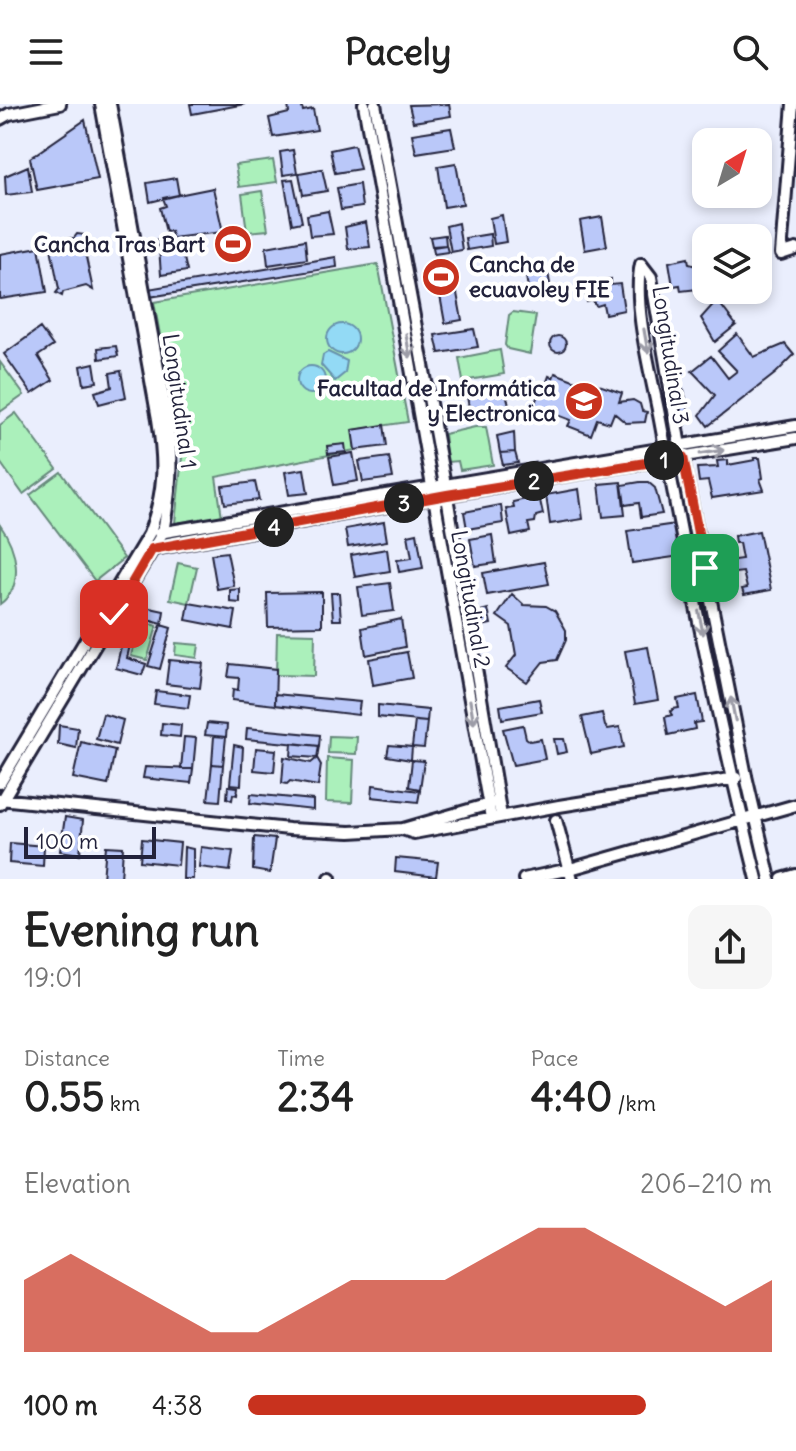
<!DOCTYPE html>
<meta charset="utf-8">
<style>
body{margin:0;font-family:Delius,sans-serif;background:#f6f6f6;color:#222;height:100vh;display:flex;flex-direction:column;font-size:30px;white-space:nowrap}
*{box-sizing:border-box;margin:0}
p{font-size:26px;color:#767676}
.icon{flex:none;width:44px;height:44px;fill:none;stroke:currentColor;stroke-width:2;stroke-linecap:round;stroke-linejoin:round}
.map{position:relative;height:775px;overflow:hidden}
.sheet{display:flex;flex-direction:column;background:#fff;flex:1}
.sheet>*{flex:none}
.needle{width:52px;rotate:38deg}
.fabs{position:absolute;left:692px;top:24px;display:grid;gap:16px}
.fabs a{display:grid;place-items:center;width:80px;height:80px;border-radius:16px;background:#fff;box-shadow:0 4px 12px #0003;font-size:40px}
.scale{position:absolute;left:24px;bottom:20px;width:132px;box-sizing:border-box;padding-left:8px;border:4px solid #22223b;border-top:0;font-size:22px;line-height:28px;white-space:nowrap;color:#22223b;-webkit-text-stroke:6px #fff;paint-order:stroke}
.pin{position:absolute;display:grid;place-items:center;width:68px;height:68px;color:#fff;margin:-34px;border-radius:16px;box-shadow:0 4px 12px #0006}
.km{position:absolute;width:40px;height:40px;margin:-20px;border-radius:50%;background:#222;color:#fff;font-size:22px;line-height:40px;text-align:center}
.round{display:grid;place-items:center;flex:none;width:84px;height:84px;border-radius:16px;background:#f6f6f6}
.overview{display:flex;align-items:center;justify-content:space-between;height:136px;padding:0 24px}
h1{font-size:44px;font-weight:800;line-height:60px}
.figures{display:grid;grid-template-columns:repeat(3,1fr);gap:12px;height:136px;padding:8px 24px}
.figures div{display:grid;align-content:center}
.figures b{font-size:40px;font-weight:800}
.figures small{font-size:22px;font-weight:400}
.figures p{font-size:22px}
.chart{height:224px;padding:16px 24px}
.chart p{display:flex;justify-content:space-between}
.chart svg{width:100%;height:144px;margin-top:8px;fill:#c8321e;opacity:.7}
ul{padding:0 24px;list-style:none;font-size:26px}
li{display:grid;grid-template-columns:128px 96px 1fr;align-items:center;height:60px}
li i{height:20px;border-radius:10px;background:#c8321e}
header{display:flex;justify-content:space-between;align-items:center;height:104px;padding:0 24px;background:#fff;font-size:36px;font-weight:800}
.map>svg:first-child{display:block}
</style>
<header><svg class="icon" aria-label="menu" viewBox="0 0 24 24"><path d="M4 6h16M4 12h16M4 18h16"/></svg>Pacely<svg class="icon" aria-label="search" viewBox="0 0 24 24"><circle cx="10" cy="10" r="6"/><path d="M15 15l6 6"/></svg></header>
<div class="map">
<svg width="796" height="775" viewBox="0 0 796 775">
<rect width="100%" height="100%" fill="#eaeefd"/>
<filter id="ink" filterUnits="userSpaceOnUse"><feTurbulence type="fractalNoise" baseFrequency=".0125" numOctaves="2"/><feDisplacementMap in="SourceGraphic" scale="16" xChannelSelector="R" yChannelSelector="G"/><feConvolveMatrix kernelMatrix="1 2 1 2 8 2 1 2 1" color-interpolation-filters="sRGB"/></filter>
<g filter="url(#ink)">
<path fill="#abf0bb" stroke="#66897b" stroke-width="2" d="M273,56L277,78L239,83L235,61Z
M262,87L268,126L247,128L242,90Z
M378,160L408,318L353,326L355,346L216,373L222,413L175,419L182,353L154,198Z
M513,208L536,211L530,250L508,245L505,241L509,211Z
M500,246L504,270L463,277L459,254Z
M0,258L24,291L0,308Z
M16,309L57,365L23,390L0,358V321Z
M475,323H486L493,361L460,366L458,357L447,358L444,330Z
M61,368L124,454L95,477L30,391Z
M0,421C16,443 26,481 0,500Z
M178,459L197,463L189,499L170,495Z
M139,517L157,522L147,556L131,552Z
M277,529L315,530L314,572L276,571Z
M176,539L199,541L197,554L175,551Z
M329,632L357,633L356,650L328,649Z
M327,654L354,656L352,699L326,698Z"/>
<path fill="#93daf5" stroke="#6690ab" stroke-width="2" d="M327 235a15 15 0 1 1 30 0a15 15 0 1 1-30 0Z
M328,248L347,257L345,269L335,277L321,261L323,251Z
M297 276a14 14 0 1 1 28 0a14 14 0 1 1-28 0Z"/>
<path fill="#bac8f9" stroke="#22223b" stroke-width="2" d="M190,0H245L192,10Z
M288,0H301L303,7L313,5L317,26L273,33L269,14L289,9Z
M449,0L451,12L413,18L409,1Z
M85,16L98,75L37,86L30,54Z
M451,24L455,43L416,49L412,30Z
M354,41L360,65L335,69L330,46Z
M293,46L297,69L283,71L280,48Z
M456,59L463,100L444,103L438,62Z
M28,62L32,88L6,91L5,72Z
M322,65L327,87L303,91L299,69Z
M176,74L179,91L150,98L147,79Z
M293,75L302,118L292,120L284,76Z
M359,80L362,103L341,106L337,84Z
M213,84L223,128L172,134L171,127L166,128L160,104L166,102L163,94Z
M328,107L333,130L310,132L307,111Z
M502,111L506,138L494,140L490,114Z
M602,113L607,142L585,146L580,117Z
M366,118L370,143L348,145L345,123Z
M458,119L462,146L451,148L446,122Z
M77,130L85,131L83,136L87,141L84,144L93,186L86,182L63,188L62,192L56,189L59,185L51,144L47,137L49,134L54,136L74,134Z
M490,130L491,142L467,146L465,134Z
M445,131L446,141L432,142L430,133Z
M179,133L187,167L161,171L159,143L155,139L157,136Z
M305,136L307,155L268,161L266,143Z
M446,141L448,148L434,150L433,143Z
M39,143L47,188L0,195V150Z
M336,153L337,163L149,193L148,185Z
M688,154L689,160L697,162V167H705L706,184L681,187L680,181L673,182L669,158Z
M547,163L552,191L530,195L525,167Z
M611,175V181L620,180L624,206L605,210L603,200L597,202L594,200V196L587,198L584,179Z
M456,184L462,216L445,219L439,186Z
M717,196L736,221L715,238L701,214Z
M40,224L53,242L38,252L53,276L32,290L4,250Z
M474,225L478,243L439,249L435,231Z
M737,230L754,253L785,240L794,251L776,269L708,322L700,311L715,291L692,267L711,252L728,274L737,267L718,247Z
M550 240a8 8 0 1 1 16 0a8 8 0 1 1-16 0Z
M116,242L118,252L99,255L98,244Z
M94,259L97,278L84,280L81,262Z
M121,267L126,293L99,300L95,288L112,283L110,269Z
M555,269L581,279L582,275L622,289L619,298L633,296L640,300L642,307L647,308L645,318L626,319L614,309L610,319L597,315L591,331L568,322L571,316L534,302L542,280H546L549,272L553,274Z
M675,282L684,286L689,309L683,325Z
M505,286L510,304L470,310L467,292Z
M384,321L387,342L355,346L352,326Z
M514,328L515,348L500,349L497,332Z
M345,340L346,348L328,350L327,342Z
M515,348L518,359L503,361L500,349Z
M353,349L358,377L334,381L329,353Z
M389,353L393,374L363,378L359,357Z
M754,354H760L763,374L760,375L764,386L712,394L708,377L699,378L697,364L718,363L717,357L728,356V361L755,356Z
M304,365L308,389L289,391L285,368Z
M255,378L259,396L225,400L222,382Z
M621,378L625,411L603,413L599,380Z
M640,378H648L655,384L662,410L641,413L639,399L625,401L622,381Z
M579,385L583,415L550,420L546,391Z
M539,392L543,410L536,412L535,418L528,419L530,428L511,432L506,405L514,404L513,398Z
M501,401L503,419L467,425L464,408Z
M384,418L387,437L348,443L345,425Z
M676,420L681,452L632,459L627,427Z
M759,427L771,486L744,491L742,485L747,484L743,468L727,470L726,457L742,455L739,439H735L734,432Z
M417,429L423,464L399,468L397,456L412,454L408,431Z
M492,431L496,459L475,462L470,435Z
M387,445L390,467L355,473L351,451Z
M227,448L234,482L217,485L211,450Z
M544,458L549,480L487,491L483,469Z
M390,479L394,507L362,511L358,483Z
M240,485V499L230,498V486Z
M322,488V522L268,523L267,489Z
M331,489H339L341,516H333Z
M512,490L524,501L546,502L555,507L566,526V536L557,556L543,558L527,578L506,564L516,551L511,522L497,512Z
M189,499L236,507L233,525L186,516Z
M141,502L164,507L162,520L137,513Z
M488,505L491,520L477,523L474,509Z
M128,512L136,515L127,554L146,560L142,571L116,564Z
M401,515L405,543L366,551L362,524Z
M161,521L171,524L160,565L148,562Z
M648,543L658,596L635,600L625,547Z
M407,548L412,574L373,581L369,555Z
M169,556L203,559L200,584L166,580Z
M230,560L276,565L275,601L232,596L233,585L238,586L239,574L228,573Z
M156,587L190,591L188,604L154,600Z
M275,590L360,598L358,611L275,601Z
M697,591L702,618L694,619L695,625L668,631L665,613L672,611L670,608L673,605L679,604L677,595Z
M539,595L542,608L502,615L500,602Z
M378,601L428,606L427,618L378,613Z
M602,609L605,622L608,625L620,623L624,643L591,650L582,613Z
M103,610L123,616L117,641L96,635Z
M415,617L427,618L424,644L412,643Z
M162,619L181,621L180,633L161,631Z
M207,619L227,621L226,633L205,631Z
M59,621L78,624L76,644L58,640Z
M523,621L526,634L530,637L541,635L545,655L513,661L503,625Z
M247,624L320,631L319,642L246,635Z
M214,632L226,633L223,661L212,660Z
M184,633L196,634L193,665H181Z
M554,635H564L567,648L557,650Z
M81,638L115,646L108,681L73,674Z
M292,639L319,642L317,654L291,652Z
M234,641L243,643L241,681L230,680Z
M389,641L412,643L411,656L387,652Z
M256,644L276,646L274,668L254,666Z
M284,653L311,659L317,654L321,661L318,682L290,677L287,680L282,679Z
M412,656L424,657L420,685L409,683Z
M212,660L223,661L220,697L208,696Z
M145,663L193,665L191,679L143,674Z
M373,681L420,687L418,698L372,693Z
M228,682L238,683L237,691L233,690L232,696L227,694Z
M251,690L313,696V706L250,699Z
M65,713L83,716L80,750L60,747Z
M254,733L275,735L270,769L253,766Z
M142,735L180,739L178,761L140,757Z
M10,739L44,742L43,762L9,759Z
M106,742L123,743L121,775H103Z
M184,743L193,745V775H183Z
M201,743L233,747L230,767L199,763Z
M396,754L438,758L436,773L395,768Z"/>
<g fill="none" stroke-linecap="round" stroke-linejoin="round">
<defs>
<path id="minor" d="M364,0L491,714
M375,0L445,381L501,712
M793,0L781,150L796,145
M0,15L9,10L60,0
M641,160L651,173L680,342L746,672L770,775
M641,160C632,201 652,273 660,316C688,469 719,624 757,775
M159,429L796,322
M149,446L447,391L796,334
M0,679L149,430C165,387 165,361 158,315L101,0
M0,695L289,725L350,728L403,725L493,699
M0,700L163,428C171,383 173,360 167,314L110,0
M556,716L572,775
M405,726L414,729L559,702L736,674
M330,774V775
M524,775L570,765L796,701
M782,775L796,771"/>
</defs>
<use href="#minor" stroke="#22223b" stroke-width="16"/>
<use href="#minor" stroke="#fff" stroke-width="10"/>
</g>
<defs><path id="oneway-shaft" d="M-6 0H5M1.5-3L5.5 0L1.5 3" fill="none" stroke-width="1.6" stroke-linecap="round" stroke-linejoin="round" transform="scale(2)"/></defs>
<g stroke="#9c9ca7">
<use href="#oneway-shaft" transform="translate(646 237) rotate(80)"/>
<use href="#oneway-shaft" transform="translate(408 242) rotate(80)"/>
<use href="#oneway-shaft" transform="translate(712 348) rotate(-9)"/>
<use href="#oneway-shaft" transform="translate(701 519) rotate(79)"/>
<use href="#oneway-shaft" transform="translate(733 605) rotate(-101)"/>
<use href="#oneway-shaft" transform="translate(472 608) rotate(80)"/>
</g>
</g>
<g fill="none" stroke-linecap="round" stroke-linejoin="round" filter="url(#ink)">
<defs>
<path id="route" d="M114,510L152,445L447,391L683,353L705,464"/>
</defs>
<use href="#route" stroke="#fff" stroke-width="16"/>
<use href="#route" stroke="#c8321e" stroke-width="10"/>
</g>
<defs>
<symbol id="stadium-disc" viewBox="-11 -11 22 22"><circle r="9.5" fill="#c8321e" stroke="#fff"/><path d="M0-5a6.5 5 0 1 0 0 10a6.5 5 0 1 0 0-10ZM-3.5-1.8h7v3.6h-7Z" fill="#fff"/></symbol>
<symbol id="university-disc" viewBox="-11 -11 22 22"><circle r="9.5" fill="#c8321e" stroke="#fff"/><path d="M0-5L7-2L0 1L-7-2ZM-4 1L0 2.5L4 1V4Q0 6-4 4Z" fill="#fff"/></symbol>
</defs>
<g fill-rule="evenodd">
<use href="#stadium-disc" x="211" y="118" width="44" height="44"/>
<use href="#stadium-disc" x="419" y="151" width="44" height="44"/>
<use href="#university-disc" x="562" y="275" width="44" height="44"/>
</g>
<g text-anchor="middle" stroke-width="8" stroke-linejoin="round" paint-order="stroke">
<g font-size="22" font-weight="bold" fill="#22223b" stroke="#fff" text-anchor="end">
<text x="205" y="148">Cancha Tras Bart</text>
<text x="469" y="168" text-anchor="start">Cancha de<tspan x="469" dy="25">ecuavoley FIE</tspan></text>
<text x="556" y="292">Facultad de Informática<tspan x="556" dy="25">y Electronica</tspan></text>
</g>
<g font-size="22" fill="#22223b" stroke="#fff">
<text transform="translate(671 251) rotate(81)" y="8">Longitudinal 3</text>
<text transform="translate(180 297) rotate(82)" y="8">Longitudinal 1</text>
<text transform="translate(471 495) rotate(80)" y="8">Longitudinal 2</text>
</g>
</g>
</svg>
<div class="fabs">
<a><svg class="needle" viewBox="-14 -14 28 28"><path d="M0-13l5 13h-10z" fill="#e53935"/><path d="M0 13l5-13h-10z" fill="#767676"/></svg></a>
<a><svg class="icon" aria-label="layers" viewBox="0 0 24 24"><path d="M12 4l9 5-9 5-9-5zM3 14l9 5 9-5"/></svg></a>
</div>
<div class="scale">100 m</div>
<div class="pin" style="left:705px;top:464px;background:#1e9e55"><svg class="icon" aria-label="arrive" viewBox="0 0 24 24"><path d="M6 21V4h12l-3 4 3 4H6"/></svg></div>
<div class="pin" style="left:114px;top:510px;background:#d93025"><svg class="icon" aria-label="check" viewBox="0 0 24 24"><path d="M5 12l5 5 9-10"/></svg></div>
<b class="km" style="left:664px;top:356px">1</b>
<b class="km" style="left:534px;top:377px">2</b>
<b class="km" style="left:404px;top:399px">3</b>
<b class="km" style="left:274px;top:423px">4</b>
</div>
<section class="sheet">
<div class="overview"><div><h1>Evening run</h1><p>19:01</p></div><a class="round"><svg class="icon" aria-label="share" viewBox="0 0 24 24"><path d="M12 15V3M7 8l5-5 5 5M5 13v7h14v-7"/></svg></a></div>
<div class="figures">
<div><p>Distance</p><b>0.55<small> km</small></b></div>
<div><p>Time</p><b>2:34</b></div>
<div><p>Pace</p><b>4:40<small> /km</small></b></div>
</div>
<div class="chart"><p><span>Elevation</span>206–210 m</p>
<svg viewBox="0 0 160 44" preserveAspectRatio="none"><path d="M0 44V22L10 14L20 22L30 30L40 38L50 38L60 30L70 22L80 22L90 22L100 14L110 6L120 6L130 14L140 22L150 30L160 22V44z"/></svg>
</div>
<ul>
<li><b>100 m</b>4:38<i style="width:76%"></i></li>
</ul>
</section>
